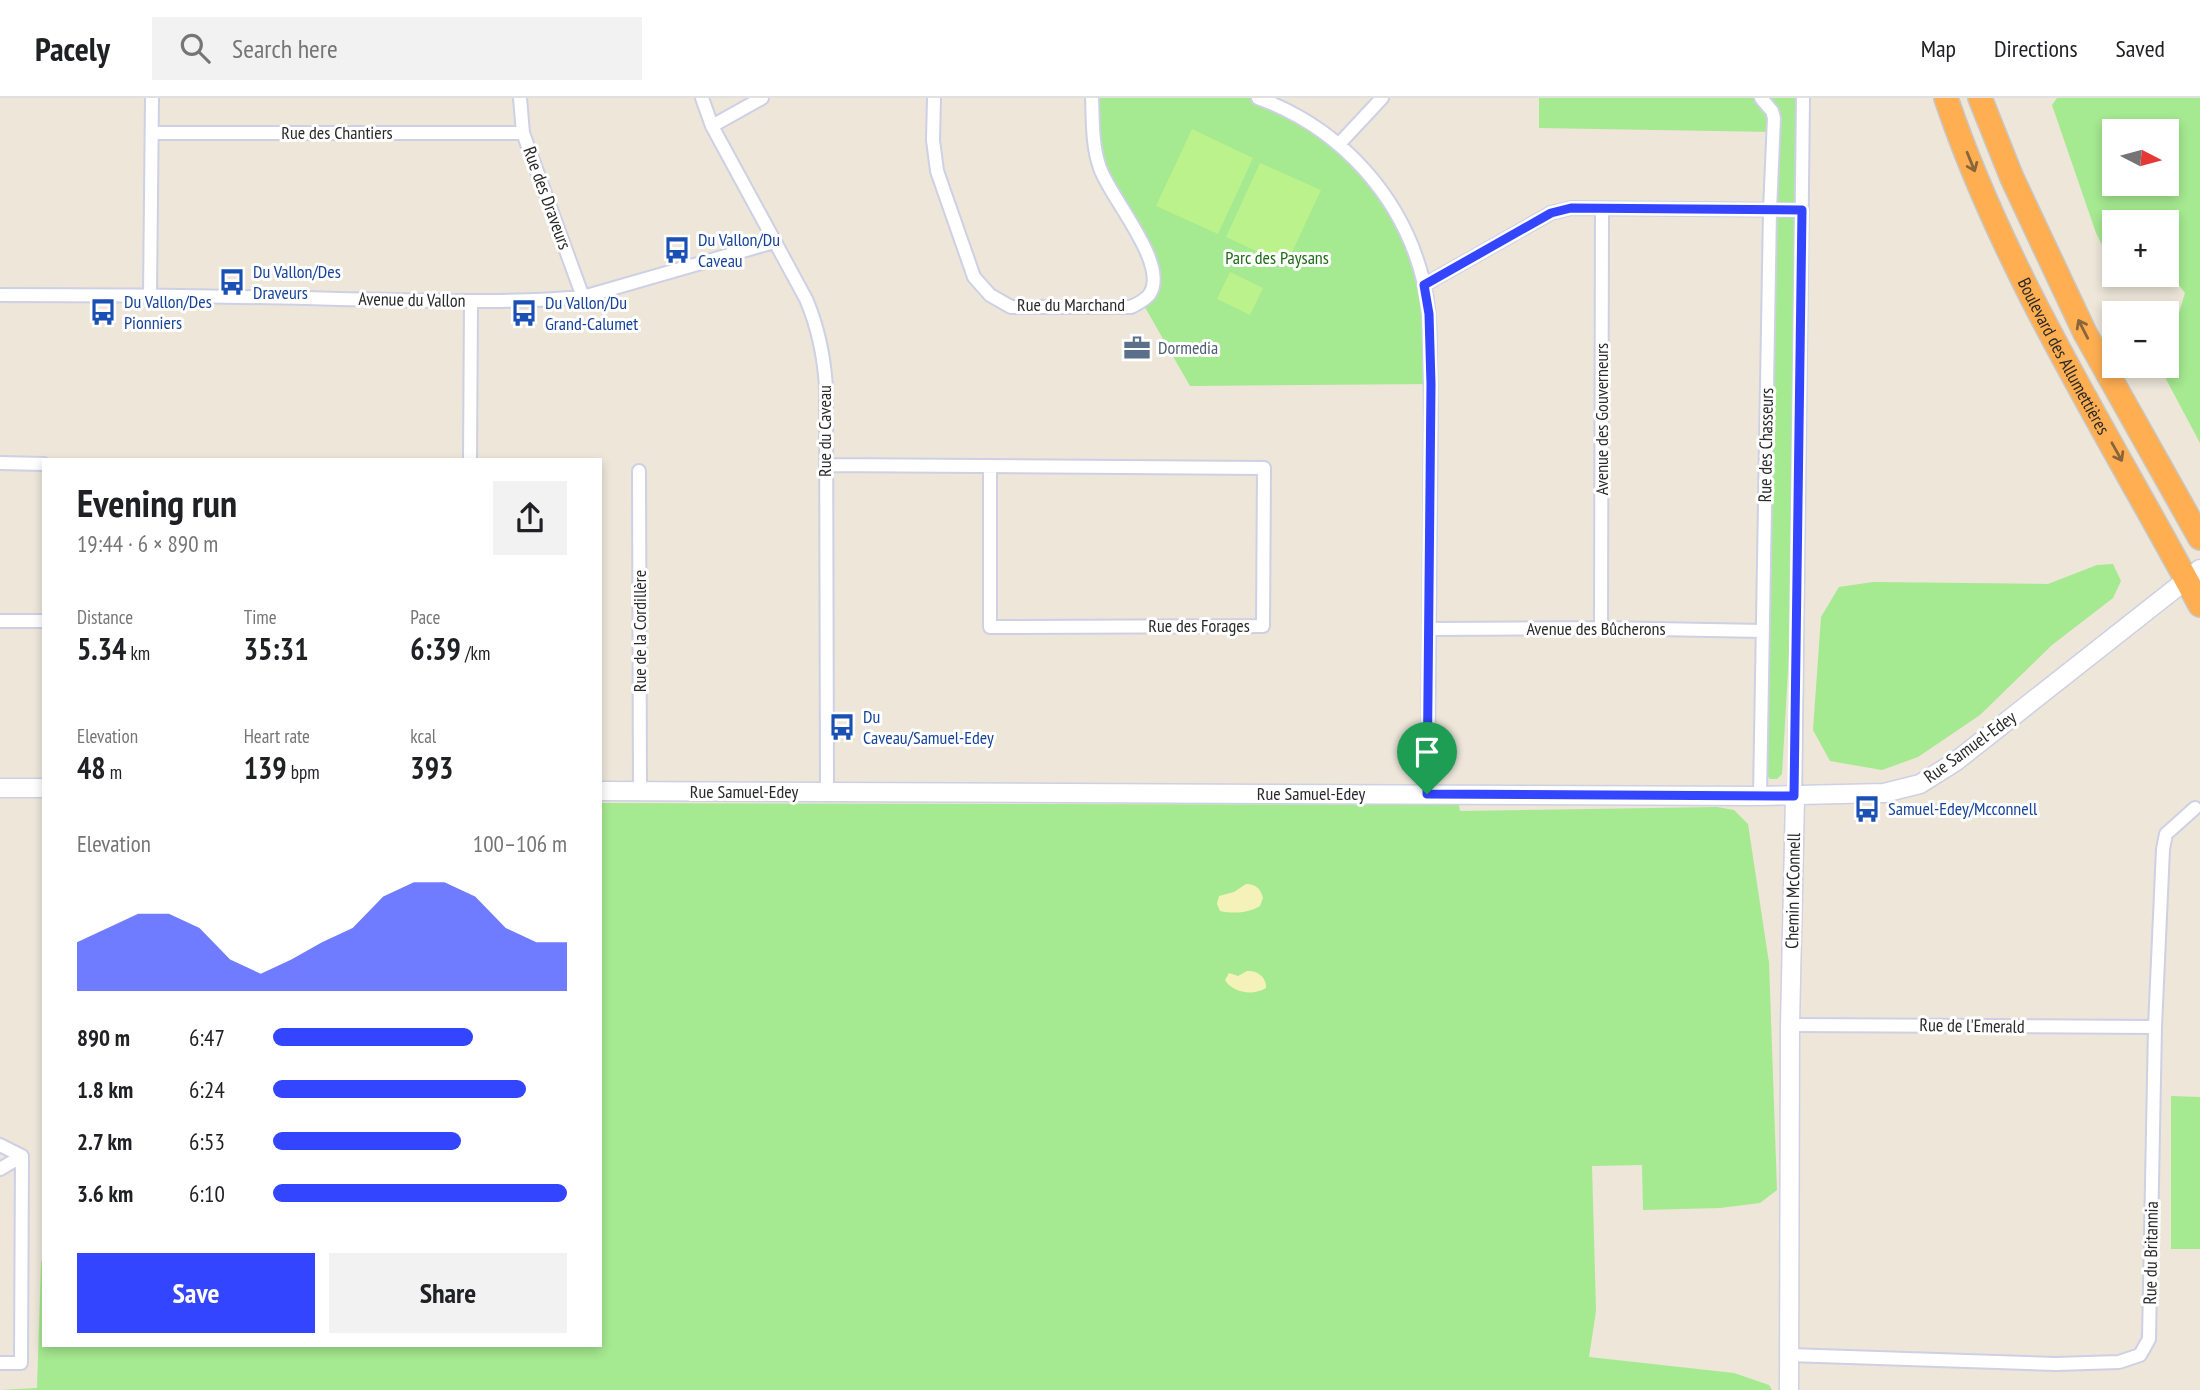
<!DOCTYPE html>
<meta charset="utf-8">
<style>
body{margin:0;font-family:"PT Sans Narrow",sans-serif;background:#f2f2f2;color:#202124;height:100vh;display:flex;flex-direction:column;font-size:26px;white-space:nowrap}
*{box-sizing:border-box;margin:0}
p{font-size:23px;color:#757577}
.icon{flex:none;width:38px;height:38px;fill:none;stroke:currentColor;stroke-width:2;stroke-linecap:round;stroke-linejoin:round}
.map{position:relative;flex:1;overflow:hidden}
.details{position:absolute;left:42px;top:360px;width:560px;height:889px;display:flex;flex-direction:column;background:#fff;border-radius:0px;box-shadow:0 4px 10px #0003}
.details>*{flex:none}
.needle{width:46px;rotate:96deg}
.tools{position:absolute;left:2102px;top:21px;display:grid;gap:14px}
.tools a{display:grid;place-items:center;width:77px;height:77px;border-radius:0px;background:#fff;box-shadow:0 4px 10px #0003;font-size:35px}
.pin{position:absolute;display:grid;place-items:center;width:60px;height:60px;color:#fff;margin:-72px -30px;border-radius:50% 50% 50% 0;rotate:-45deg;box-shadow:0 0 7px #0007}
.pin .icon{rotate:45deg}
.round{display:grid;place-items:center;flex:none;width:74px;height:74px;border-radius:0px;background:#f2f2f2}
.head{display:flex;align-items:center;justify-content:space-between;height:119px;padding:0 35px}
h1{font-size:38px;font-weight:700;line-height:52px}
.metrics{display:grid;grid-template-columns:repeat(3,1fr);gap:10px;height:119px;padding:7px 35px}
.metrics div{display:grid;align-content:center}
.metrics b{font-size:30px;font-weight:700}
.metrics small{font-size:19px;font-weight:400}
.metrics p{font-size:19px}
.chart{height:196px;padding:14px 35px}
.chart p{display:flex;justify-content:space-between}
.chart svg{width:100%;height:126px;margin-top:7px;fill:#3445ff;opacity:.7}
.action{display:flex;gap:14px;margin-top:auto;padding:14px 35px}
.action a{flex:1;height:80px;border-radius:0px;background:#3445ff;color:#fff;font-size:28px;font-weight:700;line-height:80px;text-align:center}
.action a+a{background:#f2f2f2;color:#202124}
ul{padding:0 35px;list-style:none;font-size:23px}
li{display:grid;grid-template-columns:112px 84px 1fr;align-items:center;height:52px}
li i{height:18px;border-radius:9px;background:#3445ff}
header{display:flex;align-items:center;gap:42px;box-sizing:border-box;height:98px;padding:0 35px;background:#fff;border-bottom:2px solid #e0e0e0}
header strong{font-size:33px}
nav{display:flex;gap:38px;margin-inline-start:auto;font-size:24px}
.search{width:490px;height:63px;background:#f2f2f2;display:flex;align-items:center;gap:18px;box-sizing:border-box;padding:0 24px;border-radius:0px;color:#757577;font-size:26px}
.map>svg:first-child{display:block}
</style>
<header>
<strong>Pacely</strong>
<div class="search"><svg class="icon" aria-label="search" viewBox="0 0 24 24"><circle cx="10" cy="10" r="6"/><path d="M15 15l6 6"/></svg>Search here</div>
<nav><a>Map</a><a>Directions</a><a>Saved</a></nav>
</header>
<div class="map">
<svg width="2200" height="1292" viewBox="0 0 2200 1292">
<rect width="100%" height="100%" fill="#ede6d9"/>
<path fill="#a5e990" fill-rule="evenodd" d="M1092,0H1258L1309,23L1386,99L1425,189L1431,286L1190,288L1142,204L1154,180L1100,71Z
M1539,0H1803L1799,385L1782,676L1777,681H1770L1766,676L1774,34L1539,30Z
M2057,0H2200V345L2159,268H2166V215H2138L2142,209L2179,215L2185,195L2167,172L2166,124H2114V155H2106L2096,135L2052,7ZM2114,33H2166V86H2114Z
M2113,466L2121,483L2113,500L2052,547L1980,617L1918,659L1882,672L1830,663L1813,632L1821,519L1839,489L1873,484L2048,486L2097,467Z
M600,705L1459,707L1460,713L1717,709L1734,712L1748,726L1769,865L1777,1092L1760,1105L1720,1110L1643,1112L1642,1067L1592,1068L1596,1213L1589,1259L1734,1275L1769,1287L1772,1292H0L37,1290L41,1165L44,1154V1248H600Z
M2171,998L2200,999V1151H2171Z"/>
<path fill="#f5f2b9" d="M1246,786C1256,786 1261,791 1263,800L1260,808C1249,815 1233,816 1220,813L1217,806L1219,798L1234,794Z
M1247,873C1258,872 1267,880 1266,890C1253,898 1233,895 1225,882L1229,875L1238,878Z"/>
<path fill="#bbf28b" d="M1192,31L1253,60L1218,136L1156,108Z
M1260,65L1321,92L1286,167L1226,139Z
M1230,174L1263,190L1250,217L1217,201Z"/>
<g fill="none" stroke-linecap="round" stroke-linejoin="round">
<defs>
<path id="street" d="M520,0L523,35L583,199
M702,0L712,28L806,201C818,229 824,258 826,289L827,694
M934,0L933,42L937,73L974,179L990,197L1011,209H1131C1137,206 1144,203 1149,197C1171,168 1110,100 1100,70C1092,48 1093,23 1092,0
M1258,0C1341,30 1404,100 1424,186C1430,212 1430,239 1430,266C1432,317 1430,368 1430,420C1429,512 1429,604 1427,697
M712,28L762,0
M152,35H523
M1340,45L1382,0
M1424,187L1551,115L1571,110L1802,112
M0,197C113,197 226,198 339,201C420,202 502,206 583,199L774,144
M150,197L152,0
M470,362L471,203
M0,365L44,366
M826,367L1264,370L1263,528L990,529V368
M639,373L640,693
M0,523H44
M1601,530L1602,112
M1429,531L1601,530L1763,533
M1760,698L1770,112L1774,20L1772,13L1761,0
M1795,698L1803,0
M1790,927L2155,929
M0,1047L22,1058
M0,1071L22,1058
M1789,1257L2056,1266L2119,1264L2140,1257L2149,1241L2155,929L2163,751L2166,736L2195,710
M0,1265H21L22,1058"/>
<path id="secondary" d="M0,690H44
M600,693L1760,698L1884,695L1920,686L1955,664L2200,471
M1789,1292L1790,927L1795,698"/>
<g id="highway">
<path id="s1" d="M1946,0C2006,178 2112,342 2200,507"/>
<path d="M1980,0L2012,80L2085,235L2200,440"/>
</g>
</defs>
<use href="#street" stroke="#ced0e4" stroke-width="16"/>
<use href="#secondary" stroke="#ced0e4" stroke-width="21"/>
<use href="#highway" stroke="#c7c7c7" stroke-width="26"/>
<use href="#street" stroke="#fff" stroke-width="12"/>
<use href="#secondary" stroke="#fff" stroke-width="18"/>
<use href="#highway" stroke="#ffaf52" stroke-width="23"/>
</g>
<defs><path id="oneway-shaft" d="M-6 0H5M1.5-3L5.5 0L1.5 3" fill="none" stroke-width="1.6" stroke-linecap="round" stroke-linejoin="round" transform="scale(1.75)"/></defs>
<g stroke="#89653b">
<use href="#oneway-shaft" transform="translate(1971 64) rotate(68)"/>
<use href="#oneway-shaft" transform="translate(2083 231) rotate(-117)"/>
<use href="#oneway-shaft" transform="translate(2117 354) rotate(61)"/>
</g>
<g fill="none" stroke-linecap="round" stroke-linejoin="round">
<defs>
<path id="route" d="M1571,110L1802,112L1794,698L1427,696L1431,286L1429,216L1424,187L1551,115Z"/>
</defs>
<use href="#route" stroke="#fff" stroke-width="14"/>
<use href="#route" stroke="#3445ff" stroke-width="9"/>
</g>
<defs>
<symbol id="bus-bare" viewBox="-9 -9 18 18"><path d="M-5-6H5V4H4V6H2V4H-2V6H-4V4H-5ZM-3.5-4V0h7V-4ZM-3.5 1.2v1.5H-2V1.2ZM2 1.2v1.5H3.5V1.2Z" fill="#1a4fb4" stroke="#fff" stroke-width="2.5" paint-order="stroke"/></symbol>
<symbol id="office-bare" viewBox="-9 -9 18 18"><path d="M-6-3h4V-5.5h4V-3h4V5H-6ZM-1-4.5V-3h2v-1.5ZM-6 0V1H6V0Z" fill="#5c6f8a" stroke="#fff" stroke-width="2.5" paint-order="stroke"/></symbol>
</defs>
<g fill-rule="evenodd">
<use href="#bus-bare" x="658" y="133" width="38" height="38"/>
<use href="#bus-bare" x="213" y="165" width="38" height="38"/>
<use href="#bus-bare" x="84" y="195" width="38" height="38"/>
<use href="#bus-bare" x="505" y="196" width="38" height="38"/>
<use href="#office-bare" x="1118" y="231" width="38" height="38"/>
<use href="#bus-bare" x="823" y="610" width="38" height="38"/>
<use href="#bus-bare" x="1848" y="692" width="38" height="38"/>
</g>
<g text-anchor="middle" stroke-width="6" stroke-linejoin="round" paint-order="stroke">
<g font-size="18" fill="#292929" stroke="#fff">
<text x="337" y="41">Rue des Chantiers</text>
<text transform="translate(547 100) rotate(70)" y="6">Rue des Draveurs</text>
<text transform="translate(412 202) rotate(1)" y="6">Avenue du Vallon</text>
<text x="1071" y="213">Rue du Marchand</text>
<text dy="6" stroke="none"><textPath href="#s1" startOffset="284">Boulevard des Allumettières</textPath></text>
<text transform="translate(1602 321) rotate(-90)" y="6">Avenue des Gouverneurs</text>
<text transform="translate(825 333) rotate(-90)" y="6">Rue du Caveau</text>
<text transform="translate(1766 347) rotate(-89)" y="6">Rue des Chasseurs</text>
<text x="1199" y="534">Rue des Forages</text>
<text x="1596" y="537">Avenue des Bûcherons</text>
<text transform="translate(640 533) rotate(-90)" y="6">Rue de la Cordillère</text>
<text transform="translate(1970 649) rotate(-36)" y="6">Rue Samuel-Edey</text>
<text x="744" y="700">Rue Samuel-Edey</text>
<text x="1311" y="702">Rue Samuel-Edey</text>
<text transform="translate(1793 793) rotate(-89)" y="6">Chemin McConnell</text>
<text transform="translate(1972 928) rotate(1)" y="6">Rue de l'Emerald</text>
<text transform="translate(2151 1155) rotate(-89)" y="6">Rue du Britannia</text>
</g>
<g font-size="18" fill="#164399" stroke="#fff" text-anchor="start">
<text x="698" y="148">Du Vallon/Du<tspan x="698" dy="21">Caveau</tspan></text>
<text x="253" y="180">Du Vallon/Des<tspan x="253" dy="21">Draveurs</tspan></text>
<text x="124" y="210">Du Vallon/Des<tspan x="124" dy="21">Pionniers</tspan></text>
<text x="545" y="211">Du Vallon/Du<tspan x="545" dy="21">Grand-Calumet</tspan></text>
<text x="863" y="625">Du<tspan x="863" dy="21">Caveau/Samuel-Edey</tspan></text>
<text x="1888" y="717">Samuel-Edey/Mcconnell</text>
</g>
<g font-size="18" fill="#1c6c13" stroke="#fff">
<text x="1277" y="166">Parc des Paysans</text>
</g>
<g font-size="18" fill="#4e5e75" stroke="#fff" text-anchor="start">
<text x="1158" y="256">Dormedia</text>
</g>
</g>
</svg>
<div class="tools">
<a><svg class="needle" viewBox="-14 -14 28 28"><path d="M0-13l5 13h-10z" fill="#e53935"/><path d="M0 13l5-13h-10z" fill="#757577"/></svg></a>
<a>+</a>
<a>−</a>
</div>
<div class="pin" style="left:1427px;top:696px;background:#1e9e55"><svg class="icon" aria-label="arrive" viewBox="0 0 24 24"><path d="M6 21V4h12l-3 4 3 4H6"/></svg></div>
<section class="details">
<div class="head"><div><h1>Evening run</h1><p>19:44 · 6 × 890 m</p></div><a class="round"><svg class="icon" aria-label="share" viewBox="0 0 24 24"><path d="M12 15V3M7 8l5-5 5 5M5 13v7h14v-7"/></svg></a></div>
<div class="metrics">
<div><p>Distance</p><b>5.34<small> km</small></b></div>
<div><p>Time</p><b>35:31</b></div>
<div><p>Pace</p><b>6:39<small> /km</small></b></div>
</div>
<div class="metrics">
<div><p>Elevation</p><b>48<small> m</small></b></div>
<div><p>Heart rate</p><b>139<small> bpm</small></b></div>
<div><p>kcal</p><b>393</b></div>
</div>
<div class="chart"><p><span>Elevation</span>100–106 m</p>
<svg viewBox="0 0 160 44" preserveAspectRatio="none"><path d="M0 44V27L10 22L20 17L30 17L40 22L50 33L60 38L70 33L80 27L90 22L100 11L110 6L120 6L130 11L140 22L150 27L160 27V44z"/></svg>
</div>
<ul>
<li><b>890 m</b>6:47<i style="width:68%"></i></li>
<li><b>1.8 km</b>6:24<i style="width:86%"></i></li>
<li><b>2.7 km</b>6:53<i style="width:64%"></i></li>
<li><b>3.6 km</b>6:10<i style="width:100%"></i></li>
</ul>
<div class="action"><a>Save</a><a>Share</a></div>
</section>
</div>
